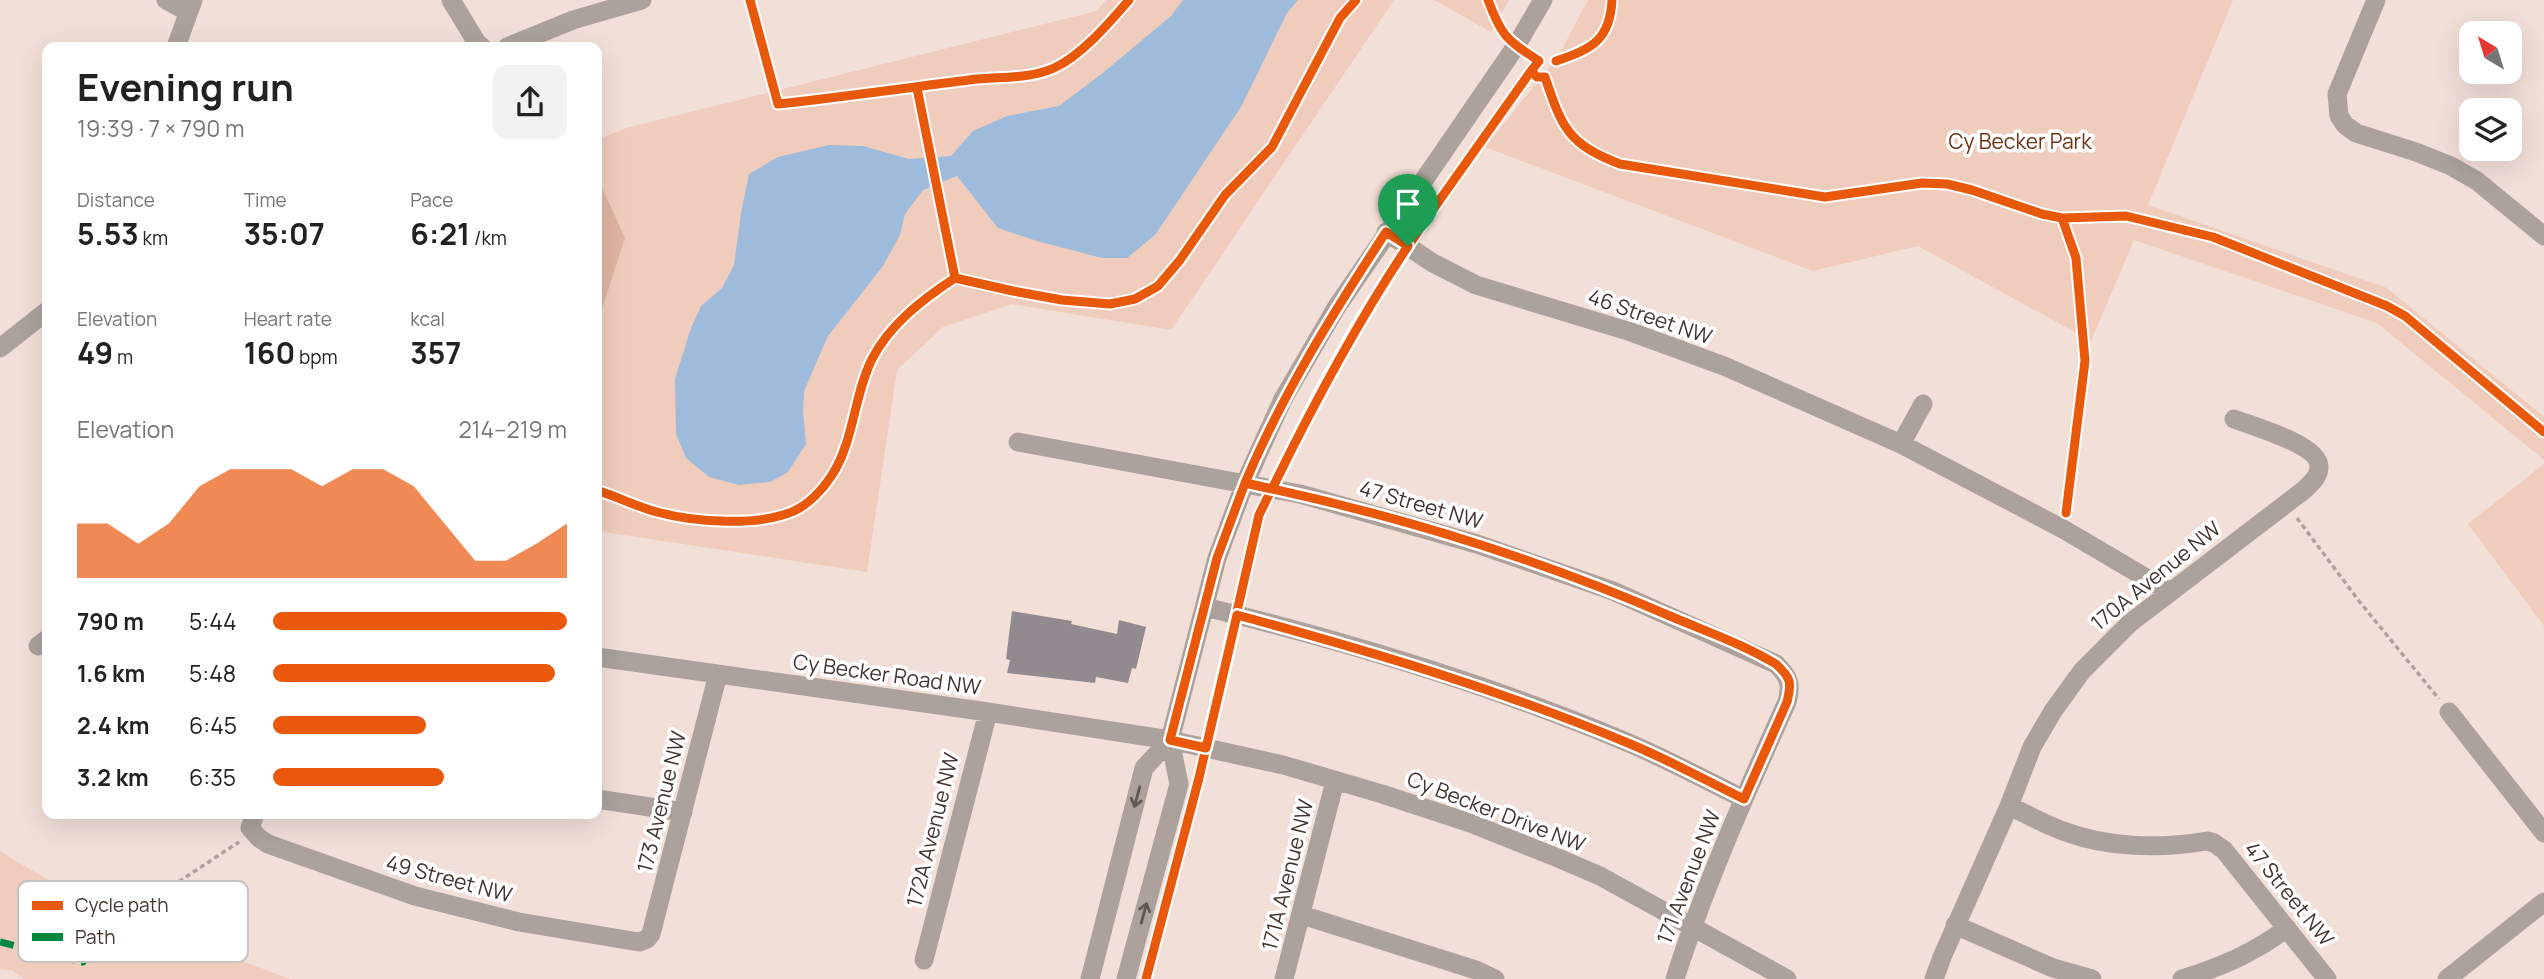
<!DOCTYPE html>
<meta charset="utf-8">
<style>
body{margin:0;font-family:Manrope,sans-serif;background:#f2f2f2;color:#222;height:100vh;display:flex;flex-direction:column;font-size:26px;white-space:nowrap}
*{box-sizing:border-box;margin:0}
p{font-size:23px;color:#767676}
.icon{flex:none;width:38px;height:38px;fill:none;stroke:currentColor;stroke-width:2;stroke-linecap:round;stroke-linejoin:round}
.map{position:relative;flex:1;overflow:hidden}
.details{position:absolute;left:42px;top:42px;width:560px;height:777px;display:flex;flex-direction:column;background:#fff;border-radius:14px;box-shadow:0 7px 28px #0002}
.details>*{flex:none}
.needle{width:46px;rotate:322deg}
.buttons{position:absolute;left:2459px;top:21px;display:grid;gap:14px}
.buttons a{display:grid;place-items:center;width:63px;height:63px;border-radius:14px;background:#fff;box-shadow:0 7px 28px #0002;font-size:35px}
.pin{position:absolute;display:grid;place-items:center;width:60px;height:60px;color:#fff;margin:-72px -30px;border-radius:50% 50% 50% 0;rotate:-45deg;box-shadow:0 0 7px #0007}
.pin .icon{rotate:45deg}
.round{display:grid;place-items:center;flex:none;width:74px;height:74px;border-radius:14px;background:#f2f2f2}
.summary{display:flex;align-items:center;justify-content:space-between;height:119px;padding:0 35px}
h1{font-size:38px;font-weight:700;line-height:52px}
.metrics{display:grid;grid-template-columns:repeat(3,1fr);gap:10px;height:119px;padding:7px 35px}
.metrics div{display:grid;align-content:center}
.metrics b{font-size:30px;font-weight:700}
.metrics small{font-size:19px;font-weight:400}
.metrics p{font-size:19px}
.chart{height:196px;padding:14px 35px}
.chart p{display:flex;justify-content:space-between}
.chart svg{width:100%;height:126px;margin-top:7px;fill:#ea580c;opacity:.7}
ul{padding:0 35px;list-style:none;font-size:23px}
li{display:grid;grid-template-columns:112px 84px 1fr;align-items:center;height:52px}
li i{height:18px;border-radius:9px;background:#ea580c}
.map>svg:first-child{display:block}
</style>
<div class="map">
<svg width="2544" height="979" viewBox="0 0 2544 979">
<rect width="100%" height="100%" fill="#f2dfd8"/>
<path fill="#f0ccbc" d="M1106,0H1394L1171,330L1012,304L943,327L897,370L867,572L597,531V325L625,238L597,176V140L626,128L1097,11Z
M1434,0H1509L1491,32Z
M1588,0H2233L2148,205L2387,288L2544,417V460L2377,323L2134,240L2091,341L1918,246L1813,271L1485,147L1559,55Z
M2544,464V626L2468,524Z
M0,851C89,909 192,942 290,979H24L13,971L0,969Z"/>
<path fill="#e0b5a2" d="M597,176L625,238L597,325Z"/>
<path fill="#9fbbdb" d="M1183,0H1298L1287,13L1241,107L1155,235L1127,258H1102L1037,241L998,228L957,176L923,190L905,214L900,235L883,266L828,336L804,391L803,412L806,444L788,472L770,482L739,485L709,477L686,458L676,434L675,379L691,328L701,306L722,288L734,265L741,213L749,174L778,157L829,145L863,146L909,159L951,156L973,131L1007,116L1059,106L1104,72L1171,16Z"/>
<path fill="#938a90" d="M1012,611L1072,621L1071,624L1117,634L1119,620L1146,627L1136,669L1132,668L1128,683L1096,677L1095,683L1007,673L1010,660L1006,659Z"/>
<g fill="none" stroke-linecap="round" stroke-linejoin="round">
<path stroke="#aea39c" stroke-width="3.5" stroke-dasharray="5 3.5" stroke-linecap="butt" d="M2297,518L2359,601L2439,699
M122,919L239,842"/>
<path stroke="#aca29b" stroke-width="19" d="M166,0L188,12
M451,0L477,43L482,47
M2376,0L2337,94L2339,116L2345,125L2356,133L2416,152L2451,166L2477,181L2544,236
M176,47L193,0
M507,47L573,20L642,0
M1386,232L1433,263L1476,285L1631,332L1724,366L1901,444L2063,529L2170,592
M0,348L47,311
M1018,442L1300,494L1477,544L1613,591L1776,664C1789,677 1792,684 1787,702C1746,793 1705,884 1675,979
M1901,444L1923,404
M1205,607C1349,642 1492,685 1629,743C1668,760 1706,780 1744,799
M38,646L47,639
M597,657L988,712L1170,740L1283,765L1382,794L1470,823L1558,858L1600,876L1787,979
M2449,712L2544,833
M597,799L683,812
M2009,806C2027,814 2045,825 2063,831C2108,848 2160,849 2207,841L2214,843L2224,850L2327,979
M255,814L250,828L259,838L268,844L415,896L519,922L639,942L647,939L651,934L718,674
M1302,915L1476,970L1495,979
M1955,925L2053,968L2092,979
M924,960L988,712
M1090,979L1144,768L1170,740
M1126,979L1179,784L1170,740L1217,558L1245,483L1283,399L1336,308L1516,46L1543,0
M1284,979L1335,781
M1934,979L1942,957L2009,806L2032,747L2053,711L2082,671L2130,623L2304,490C2311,483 2319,477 2319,467C2320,445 2252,426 2234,419
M2182,979C2221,967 2254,953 2287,928
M2447,979L2544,902"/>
<path stroke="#00873e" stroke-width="7" stroke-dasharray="14 7" stroke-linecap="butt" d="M0,942L83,962L122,919"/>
<defs>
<path id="cycleway" d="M750,0L778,104C842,97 906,88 969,80C998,76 1027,80 1054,68C1082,55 1109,23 1129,0
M1488,0C1502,37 1506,39 1539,61L1531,71L1537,77H1545C1562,128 1568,144 1620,164L1825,197L1922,183L1947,184L1972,190L2042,214L2062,218L2126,216L2213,237L2387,306L2405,316L2544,432
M1556,61C1592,49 1610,40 1612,0
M917,88L955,278
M2062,218L2076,258L2085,361L2066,513
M597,492H602C620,498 638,507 657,512C693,522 758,527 794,511C809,504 823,489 832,475C854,441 854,395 872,359C890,324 923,299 955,278L1013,291L1062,300L1110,304L1135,299L1158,286L1180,260L1225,195L1272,147L1340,18L1356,0
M1146,979L1199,778L1259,515L1317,397L1357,325L1422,225L1531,71"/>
</defs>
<use href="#cycleway" stroke="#fff" stroke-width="13"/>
<use href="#cycleway" stroke="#e8590c" stroke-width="9"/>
</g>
<defs><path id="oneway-shaft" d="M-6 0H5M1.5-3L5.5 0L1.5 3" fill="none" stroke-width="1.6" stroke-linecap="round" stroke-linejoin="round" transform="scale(1.75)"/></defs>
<g stroke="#625650">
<use href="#oneway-shaft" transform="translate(1137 797) rotate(105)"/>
<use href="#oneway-shaft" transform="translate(1144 913) rotate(-75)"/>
</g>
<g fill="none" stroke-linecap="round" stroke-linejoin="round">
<defs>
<path id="route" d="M1408,246C1356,324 1313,405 1272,489L1245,483L1217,558L1170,740L1206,748L1237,615C1370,651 1501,690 1628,743C1667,759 1705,780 1744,799L1787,702C1792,682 1791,678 1776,664C1743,644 1705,631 1670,616C1534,557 1390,513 1245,483C1283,393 1333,313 1386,232L1408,246"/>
</defs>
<use href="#route" stroke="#fff" stroke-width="14"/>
<use href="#route" stroke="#ea580c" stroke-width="9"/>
</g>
<g text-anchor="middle" stroke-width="7" stroke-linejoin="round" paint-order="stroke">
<g font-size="21" fill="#6e3415" stroke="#fff">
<text x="2020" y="149">Cy Becker Park</text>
</g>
<g font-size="21" fill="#433630" stroke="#fff">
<text transform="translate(1650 317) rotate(19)" y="7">46 Street NW</text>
<text transform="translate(1421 505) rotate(16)" y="7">47 Street NW</text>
<text transform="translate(2156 576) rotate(-39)" y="7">170A Avenue NW</text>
<text transform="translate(887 675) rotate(8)" y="7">Cy Becker Road NW</text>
<text transform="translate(662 802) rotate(-76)" y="7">173 Avenue NW</text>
<text transform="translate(1496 812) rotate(21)" y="7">Cy Becker Drive NW</text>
<text transform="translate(933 830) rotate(-76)" y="7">172A Avenue NW</text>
<text transform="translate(1288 875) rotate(-76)" y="7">171A Avenue NW</text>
<text transform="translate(1689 877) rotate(-69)" y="7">171 Avenue NW</text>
<text transform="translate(449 879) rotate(15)" y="7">49 Street NW</text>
<text transform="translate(2289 894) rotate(51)" y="7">47 Street NW</text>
</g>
</g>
<rect x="18" y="881" width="230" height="81" rx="10" fill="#fff" stroke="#c7c3c1" stroke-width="2"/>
<rect x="32" y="901" width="31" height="9" fill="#e8590c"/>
<rect x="32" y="933" width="31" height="8" fill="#00873e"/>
<g font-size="19" fill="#433630">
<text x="75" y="912">Cycle path</text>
<text x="75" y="944">Path</text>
</g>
</svg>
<div class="buttons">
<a><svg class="needle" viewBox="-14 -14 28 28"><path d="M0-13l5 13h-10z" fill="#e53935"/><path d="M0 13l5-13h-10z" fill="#767676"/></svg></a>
<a><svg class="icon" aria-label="layers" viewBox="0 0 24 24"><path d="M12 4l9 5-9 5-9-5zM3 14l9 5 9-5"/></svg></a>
</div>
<div class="pin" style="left:1408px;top:246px;background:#1e9e55"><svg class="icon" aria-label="arrive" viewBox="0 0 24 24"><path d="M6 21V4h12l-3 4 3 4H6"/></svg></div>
<section class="details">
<div class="summary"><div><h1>Evening run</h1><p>19:39 · 7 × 790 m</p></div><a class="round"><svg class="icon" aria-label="share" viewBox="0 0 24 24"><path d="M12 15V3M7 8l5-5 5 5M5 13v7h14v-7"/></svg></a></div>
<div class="metrics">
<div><p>Distance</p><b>5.53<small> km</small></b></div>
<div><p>Time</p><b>35:07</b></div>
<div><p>Pace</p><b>6:21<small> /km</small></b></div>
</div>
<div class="metrics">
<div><p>Elevation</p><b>49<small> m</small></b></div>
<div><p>Heart rate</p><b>160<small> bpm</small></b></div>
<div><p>kcal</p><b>357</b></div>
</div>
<div class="chart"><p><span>Elevation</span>214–219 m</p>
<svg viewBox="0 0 160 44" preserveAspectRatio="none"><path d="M0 44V25L10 25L20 32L30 25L40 12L50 6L60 6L70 6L80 12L90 6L100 6L110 12L120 25L130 38L140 38L150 32L160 25V44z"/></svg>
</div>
<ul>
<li><b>790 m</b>5:44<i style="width:100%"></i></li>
<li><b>1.6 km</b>5:48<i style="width:96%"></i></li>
<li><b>2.4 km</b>6:45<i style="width:52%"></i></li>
<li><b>3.2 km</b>6:35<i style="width:58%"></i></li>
</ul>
</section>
</div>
